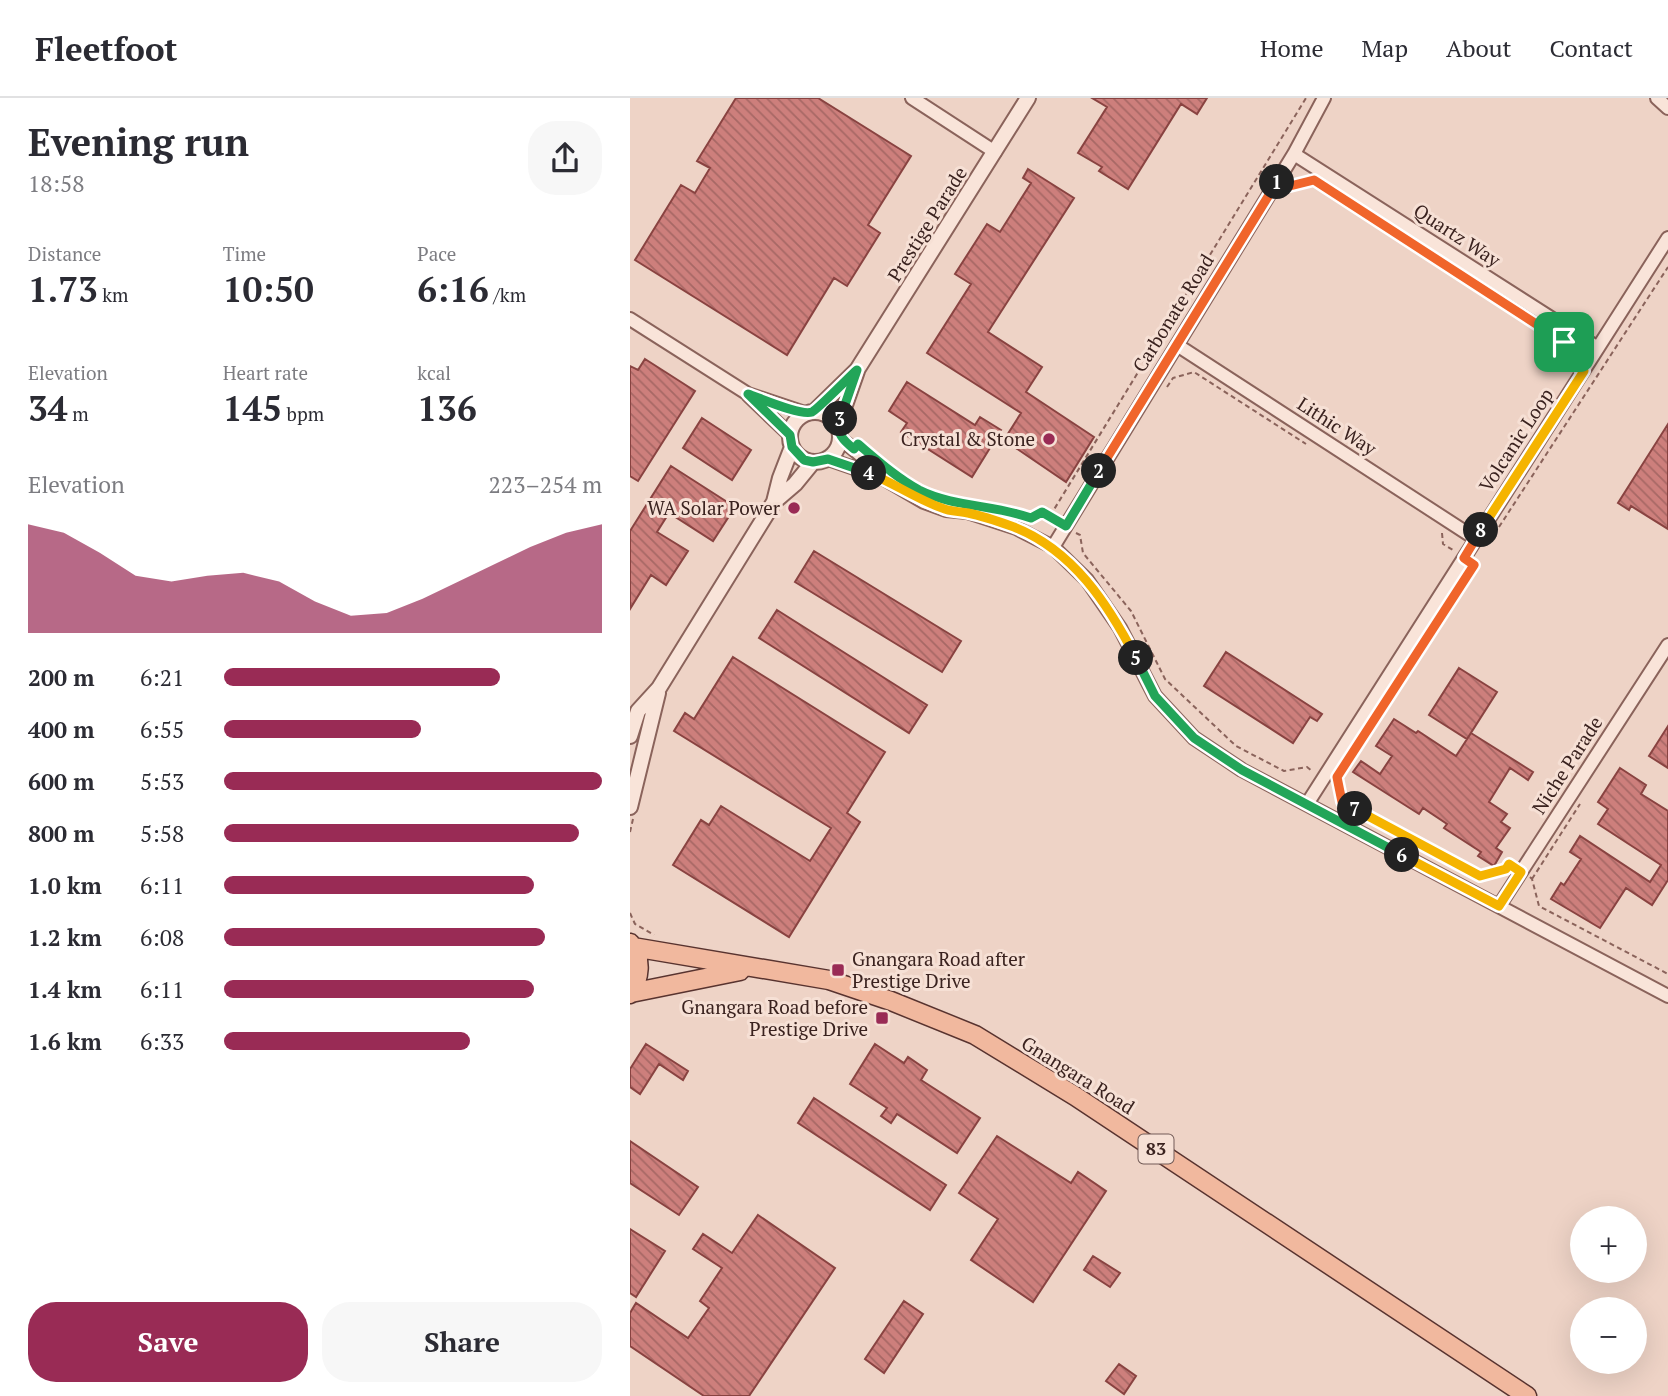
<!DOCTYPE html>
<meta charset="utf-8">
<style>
body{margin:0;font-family:"PT Serif",serif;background:#f7f7f7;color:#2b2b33;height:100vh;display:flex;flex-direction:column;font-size:26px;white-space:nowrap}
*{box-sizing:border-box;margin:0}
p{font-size:23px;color:#7c7c81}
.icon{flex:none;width:38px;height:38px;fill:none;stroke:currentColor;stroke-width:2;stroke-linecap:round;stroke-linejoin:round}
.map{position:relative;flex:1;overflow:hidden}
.side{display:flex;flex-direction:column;background:#fff;width:630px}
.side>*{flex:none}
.tools{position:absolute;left:940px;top:1108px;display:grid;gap:14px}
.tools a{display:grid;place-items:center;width:77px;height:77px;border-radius:50%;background:#fff;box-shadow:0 7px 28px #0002;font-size:35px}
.pin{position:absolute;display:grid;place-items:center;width:60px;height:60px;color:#fff;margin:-30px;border-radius:14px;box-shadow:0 4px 10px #0006}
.km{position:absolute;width:35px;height:35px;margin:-18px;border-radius:50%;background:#222;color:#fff;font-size:19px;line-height:35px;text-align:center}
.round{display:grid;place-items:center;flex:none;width:74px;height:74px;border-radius:28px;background:#f7f7f7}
.overview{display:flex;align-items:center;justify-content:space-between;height:119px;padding:0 28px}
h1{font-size:38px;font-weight:700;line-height:52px}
.metrics{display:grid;grid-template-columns:repeat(3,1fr);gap:10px;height:119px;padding:7px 28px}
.metrics div{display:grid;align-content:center}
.metrics b{font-size:35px;font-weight:700}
.metrics small{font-size:19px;font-weight:400}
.metrics p{font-size:19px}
.chart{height:196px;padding:14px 28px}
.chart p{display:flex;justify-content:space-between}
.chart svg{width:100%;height:126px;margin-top:7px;fill:#992b55;opacity:.7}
.primary-button{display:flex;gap:14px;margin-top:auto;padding:14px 28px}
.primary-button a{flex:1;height:80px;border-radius:28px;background:#992b55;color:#fff;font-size:28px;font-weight:700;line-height:80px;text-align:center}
.primary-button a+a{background:#f7f7f7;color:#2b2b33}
ul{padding:0 28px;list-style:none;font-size:23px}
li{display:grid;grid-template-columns:112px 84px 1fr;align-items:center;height:52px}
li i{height:18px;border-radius:9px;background:#992b55}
header{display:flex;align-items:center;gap:42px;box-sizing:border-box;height:98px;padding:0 35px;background:#fff;border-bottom:2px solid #e1e1e2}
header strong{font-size:33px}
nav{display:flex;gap:38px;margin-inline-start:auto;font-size:24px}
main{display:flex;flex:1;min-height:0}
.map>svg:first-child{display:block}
</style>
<header>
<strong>Fleetfoot</strong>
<nav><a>Home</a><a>Map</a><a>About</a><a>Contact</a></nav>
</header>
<main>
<section class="side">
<div class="overview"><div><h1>Evening run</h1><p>18:58</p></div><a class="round"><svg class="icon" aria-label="share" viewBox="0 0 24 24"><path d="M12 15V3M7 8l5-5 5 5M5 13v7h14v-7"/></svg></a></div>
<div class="metrics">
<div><p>Distance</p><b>1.73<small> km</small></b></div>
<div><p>Time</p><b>10:50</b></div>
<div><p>Pace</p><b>6:16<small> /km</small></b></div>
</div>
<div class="metrics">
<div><p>Elevation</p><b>34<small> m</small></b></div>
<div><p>Heart rate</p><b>145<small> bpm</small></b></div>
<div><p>kcal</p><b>136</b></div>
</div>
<div class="chart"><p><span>Elevation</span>223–254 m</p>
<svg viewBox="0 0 160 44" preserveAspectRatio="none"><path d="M0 44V6L10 9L20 16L30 24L40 26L50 24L60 23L70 26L80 33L90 38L100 37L110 32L120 26L130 20L140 14L150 9L160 6V44z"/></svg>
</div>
<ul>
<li><b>200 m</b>6:21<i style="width:73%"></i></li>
<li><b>400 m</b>6:55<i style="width:52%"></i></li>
<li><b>600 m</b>5:53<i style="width:100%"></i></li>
<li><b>800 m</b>5:58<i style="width:94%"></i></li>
<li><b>1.0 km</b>6:11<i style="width:82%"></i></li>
<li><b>1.2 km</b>6:08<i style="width:85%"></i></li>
<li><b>1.4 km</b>6:11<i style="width:82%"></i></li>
<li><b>1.6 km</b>6:33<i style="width:65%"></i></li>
</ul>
<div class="primary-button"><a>Save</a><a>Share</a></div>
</section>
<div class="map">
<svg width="1038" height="1298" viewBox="0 0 1038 1298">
<defs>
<pattern id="building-back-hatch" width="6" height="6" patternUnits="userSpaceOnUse" patternTransform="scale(1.75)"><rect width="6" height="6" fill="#cd7f7c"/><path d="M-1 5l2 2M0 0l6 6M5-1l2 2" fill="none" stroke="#a76865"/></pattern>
</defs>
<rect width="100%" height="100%" fill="#eed3c6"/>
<path fill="url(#building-back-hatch)" stroke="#894341" stroke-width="2" d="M106,0H188L281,58L238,127L250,135L217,188L204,180L157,257L5,162L51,87L65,95L80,70L67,63Z
M462,0H577L567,16L551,6L498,91L469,73L472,69L448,55L477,9Z
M398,71L444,100L358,234L412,269L396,294L464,339L436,384L374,342L391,315L297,255L341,186L325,176L357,126L370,134L401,85L393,80Z
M15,261L65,293L8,383L0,378V268L8,272Z
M277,284L345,327L350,319L371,332L342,379L271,334L277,325L259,313Z
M72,320L121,352L102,382L53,350Z
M1038,326V431L1001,408L999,412L988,405Z
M41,368L105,409L83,443L39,415L27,434L58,453L36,487L21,477L0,511V433Z
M184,453L331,543L312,574L165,484Z
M147,512L297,607L279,635L129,540Z
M596,554L692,616L687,623L680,619L663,645L574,588Z
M103,559L255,654L217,715L230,724L159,839L43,767L71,722L79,727L91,708L180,763L201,730L44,633L55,615L64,621Z
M829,570L867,594L837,641L799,617Z
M764,621L786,635L788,633L826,658L841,635L903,674L898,682L880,670L859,704L877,716L871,724L880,730L866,750L872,754L864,768L848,758L851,754L814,730L817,726L793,710L789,716L723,674L731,663L750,676L762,658L746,648Z
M1038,628V670L1019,658Z
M990,670L1016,687L1011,696L1038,713V782L1022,807L996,790L970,830L921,801L931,785L934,787L951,761L940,754L950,738L1020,784L1031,767L968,726L978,711L968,704Z
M16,946L58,973L53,982L29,966L10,996L0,989V971Z
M245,946L274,965L278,959L297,972L291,982L350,1020L327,1055L267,1016L261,1025L251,1018L257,1010L220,986Z
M184,1000L316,1087L300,1112L168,1025Z
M367,1038L441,1085L448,1074L476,1093L403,1204L341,1162L368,1121L329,1095Z
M0,1043L68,1089L49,1117L0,1085Z
M128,1117L205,1170L119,1298H74L0,1248V1215L6,1205L58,1240L79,1210L70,1203L92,1170L63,1151L73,1136L102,1155Z
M0,1131L35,1153L6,1199L0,1195Z
M463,1158L490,1175L480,1189L454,1172Z
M274,1203L293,1216L254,1275L235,1261Z
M489,1266L506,1278L494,1296L476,1283Z"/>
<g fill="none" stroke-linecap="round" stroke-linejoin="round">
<defs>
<path id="minor" d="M282,0L365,54
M1027,0L1038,10
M664,56L968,250
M0,221L118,296L175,315
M547,247L846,441
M118,297L160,337
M211,341L233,359L250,378
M198,361L253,380L294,404L316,412L337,414L386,430L423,449L457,482L490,530L525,598L564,640L612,672L1038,898
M423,449L664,56L694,0
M677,706L1038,140
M869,808L1038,547"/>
<path id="tertiary" d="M185,313L227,272L398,0
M160 339a25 25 0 1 1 50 0a25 25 0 1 1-50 0Z
M208,327L227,273
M144,404L150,380L162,349
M0,638L8,613L29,590L144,404L165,386L183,364
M0,709L28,595"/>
<path id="primary" d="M0,845C13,862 10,880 0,896
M3,849L199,882L261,903L345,937L445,998L897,1298
M1,895L110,873"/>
</defs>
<use href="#minor" stroke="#8a635b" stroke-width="16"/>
<use href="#tertiary" stroke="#8a635b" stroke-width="18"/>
<use href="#primary" stroke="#58332f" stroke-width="21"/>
<path stroke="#8a635b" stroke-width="2" stroke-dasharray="5 3.5" stroke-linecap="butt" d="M660,88L682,83
M907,227L934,244L938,262L943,266
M537,289L543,280L564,274L676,346
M365,410L401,420L412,414L419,417
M427,422L420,418L676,0
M869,429L1038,169
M446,435L450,437L453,455L501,513L535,581L606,648L654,673L677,669L682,673
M812,435L813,446L823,452
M707,681L712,704L850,778L876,771L880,767
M0,734L3,721
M900,779L902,781L909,808L1038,876
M902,781L950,706
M0,815L5,826L24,837"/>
<use href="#minor" stroke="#f9e4d9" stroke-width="12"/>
<use href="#tertiary" stroke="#f9e4d9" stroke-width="14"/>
<use href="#primary" stroke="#f1b89e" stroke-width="18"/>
</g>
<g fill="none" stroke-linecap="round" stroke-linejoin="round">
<defs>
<path id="split-1" d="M647,84L649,81L660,88L684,82L934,244"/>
<path id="split-2" d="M469,373L647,84"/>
<path id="split-3" d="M210,321C205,335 214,343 224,351L228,346C247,362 267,380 289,392C323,409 366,407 401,420L412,414L436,428L469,373"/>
<path id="split-4" d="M210,321L227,272C219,279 187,312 182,314C171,318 132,301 118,296L160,337L162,349L174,362L183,364L198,361L239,375"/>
<path id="split-5" d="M239,375C264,385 286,401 312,410C320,414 329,413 338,415C353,418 370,424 384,429C443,452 478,506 506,560"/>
<path id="split-6" d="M506,560L525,598L564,640L612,672L772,757"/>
<path id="split-7" d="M725,711L850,778L876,771L879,766L891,774L869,808L772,757"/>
<path id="split-8" d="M725,711L712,704L707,679L844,467L834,460L851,432"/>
<path id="split-9" d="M851,432L954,273L938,262L934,244"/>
</defs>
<use href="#split-1" stroke="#fff" stroke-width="14"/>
<use href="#split-2" stroke="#fff" stroke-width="14"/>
<use href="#split-3" stroke="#fff" stroke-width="14"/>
<use href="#split-4" stroke="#fff" stroke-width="14"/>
<use href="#split-5" stroke="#fff" stroke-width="14"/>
<use href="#split-6" stroke="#fff" stroke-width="14"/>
<use href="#split-7" stroke="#fff" stroke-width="14"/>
<use href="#split-8" stroke="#fff" stroke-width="14"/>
<use href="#split-9" stroke="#fff" stroke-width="14"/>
<use href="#split-1" stroke="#f0652b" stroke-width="9"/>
<use href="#split-2" stroke="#f0652b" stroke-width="9"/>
<use href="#split-3" stroke="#22a559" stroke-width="9"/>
<use href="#split-4" stroke="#22a559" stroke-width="9"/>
<use href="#split-5" stroke="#f5b400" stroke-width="9"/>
<use href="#split-6" stroke="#22a559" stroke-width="9"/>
<use href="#split-7" stroke="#f5b400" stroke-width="9"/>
<use href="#split-8" stroke="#f0652b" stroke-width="9"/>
<use href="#split-9" stroke="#f5b400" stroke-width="9"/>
</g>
<g fill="#992b55" stroke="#f6e0d5" stroke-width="2.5">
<circle cx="419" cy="341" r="7"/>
<circle cx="164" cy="410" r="7"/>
<rect x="201" y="865" width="14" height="14" rx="3.5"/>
<rect x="245" y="913" width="14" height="14" rx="3.5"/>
</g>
<g text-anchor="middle" stroke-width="6" stroke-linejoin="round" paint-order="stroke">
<rect fill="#f6e0d5" stroke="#725b56" stroke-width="2" x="508.5" y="1036.5" width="35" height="29" rx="5"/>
<g font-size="18" font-weight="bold" fill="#3a221f">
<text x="526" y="1057">83</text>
</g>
<g font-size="19" fill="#3a221f" stroke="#f6e0d5">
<text transform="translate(297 126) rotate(-58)" y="7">Prestige Parade</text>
<text transform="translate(827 137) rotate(33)" y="7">Quartz Way</text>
<text transform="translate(543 215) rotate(-58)" y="7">Carbonate Road</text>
<text transform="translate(707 328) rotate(33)" y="7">Lithic Way</text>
<text transform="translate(886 342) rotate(-57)" y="7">Volcanic Loop</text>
<text transform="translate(937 667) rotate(-57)" y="7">Niche Parade</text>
<text transform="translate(448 977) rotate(32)" y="7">Gnangara Road</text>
</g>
<g font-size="19" fill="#3a221f" stroke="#f6e0d5" text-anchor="end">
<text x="405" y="348">Crystal &amp; Stone</text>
<text x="150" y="417">WA Solar Power</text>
<text x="222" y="868" text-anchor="start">Gnangara Road after<tspan x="222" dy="22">Prestige Drive</tspan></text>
<text x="238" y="916">Gnangara Road before<tspan x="238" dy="22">Prestige Drive</tspan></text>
</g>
</g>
</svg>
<div class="tools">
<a>+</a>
<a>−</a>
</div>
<div class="pin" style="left:934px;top:244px;background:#1e9e55"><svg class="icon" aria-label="arrive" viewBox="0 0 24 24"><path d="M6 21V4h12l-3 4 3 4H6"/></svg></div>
<b class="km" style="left:647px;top:84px">1</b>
<b class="km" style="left:469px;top:373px">2</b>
<b class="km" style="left:210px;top:321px">3</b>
<b class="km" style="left:239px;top:375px">4</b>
<b class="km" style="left:506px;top:560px">5</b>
<b class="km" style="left:772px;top:757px">6</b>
<b class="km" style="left:725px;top:711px">7</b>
<b class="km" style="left:851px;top:432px">8</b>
</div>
</main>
